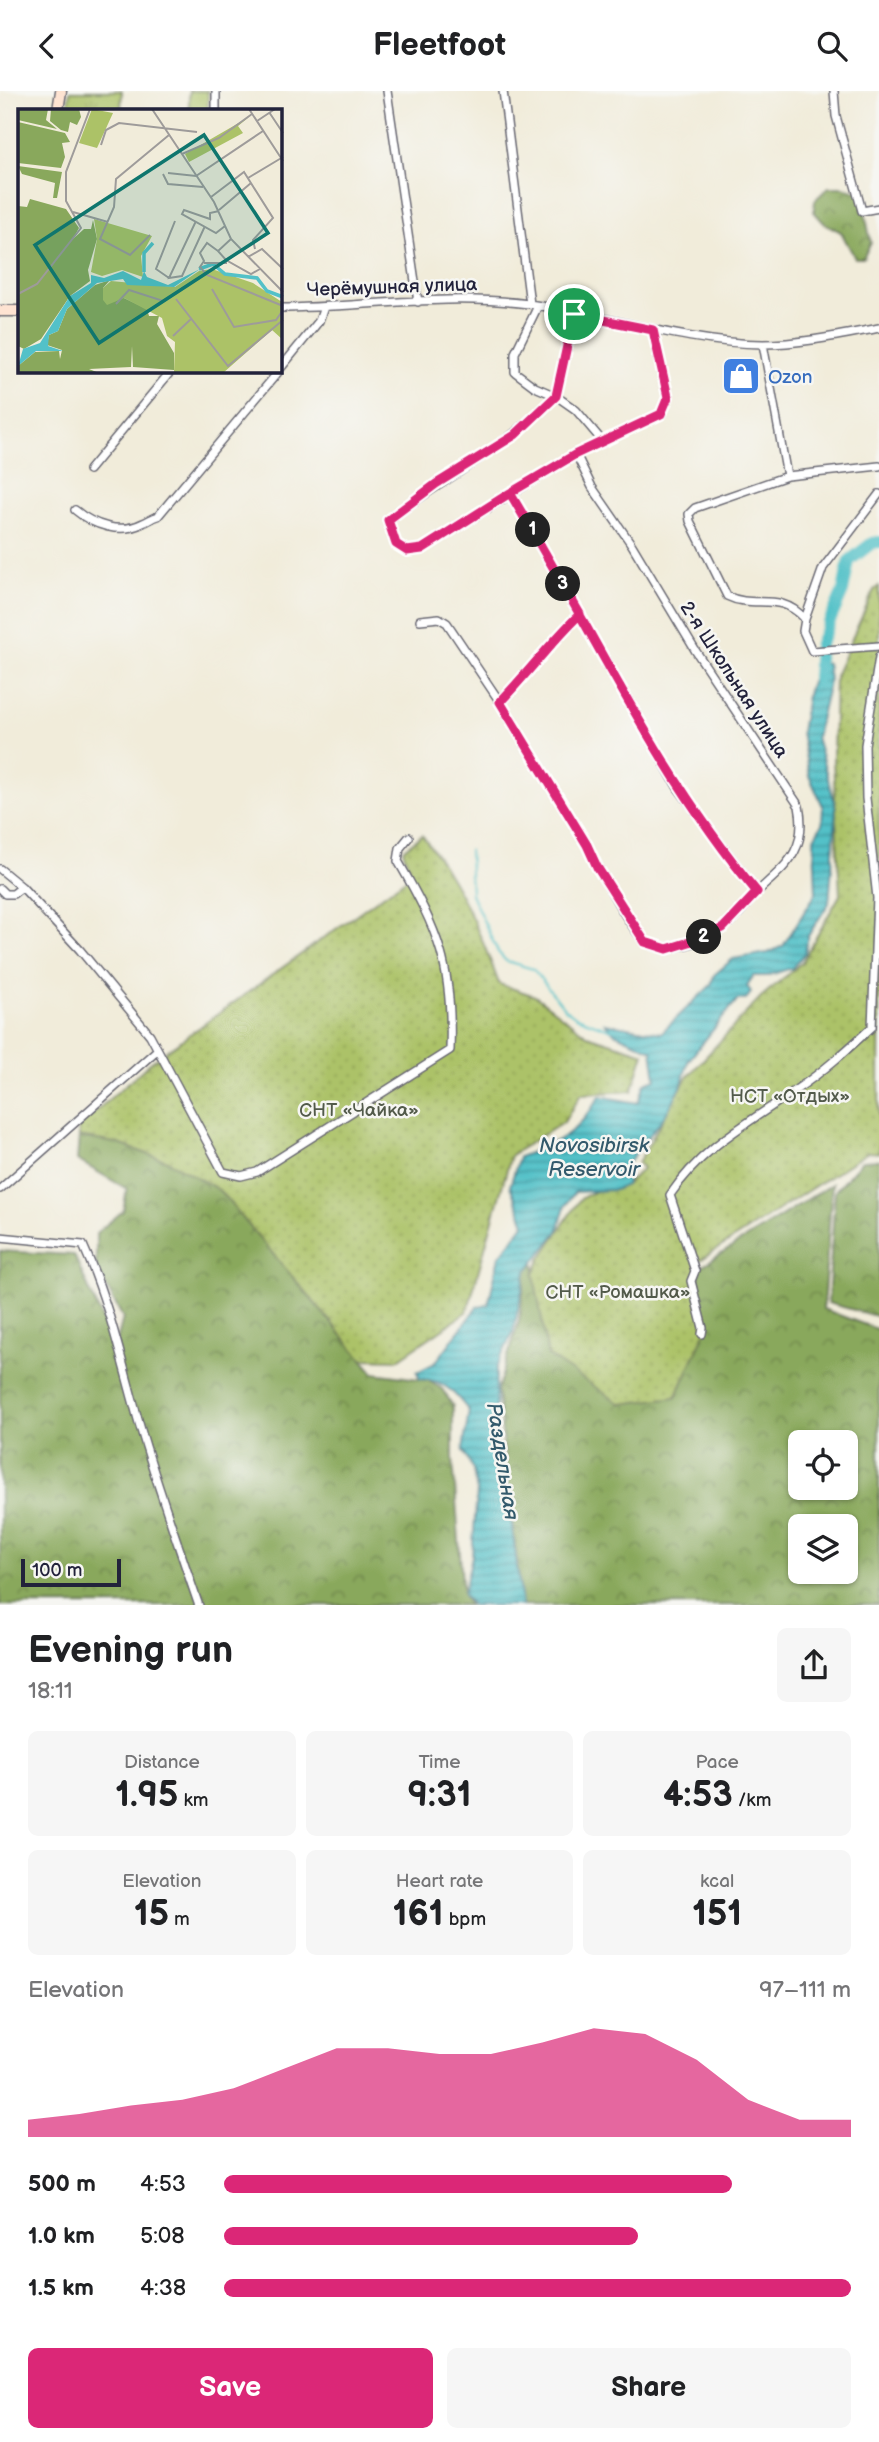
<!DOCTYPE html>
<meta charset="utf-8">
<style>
body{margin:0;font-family:"Balsamiq Sans",sans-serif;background:#f6f6f6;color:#202124;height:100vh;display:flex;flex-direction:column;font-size:26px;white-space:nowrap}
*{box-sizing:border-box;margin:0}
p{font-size:23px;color:#757577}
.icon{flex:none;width:38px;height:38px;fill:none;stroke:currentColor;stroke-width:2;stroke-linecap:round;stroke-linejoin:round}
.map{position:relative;height:1514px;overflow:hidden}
.panel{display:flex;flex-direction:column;background:#fff;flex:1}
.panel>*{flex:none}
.buttons{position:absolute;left:788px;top:1339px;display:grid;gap:14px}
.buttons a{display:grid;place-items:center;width:70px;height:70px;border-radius:10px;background:#fff;box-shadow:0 2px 5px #0004;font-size:35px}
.scale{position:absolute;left:21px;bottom:18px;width:100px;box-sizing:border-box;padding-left:7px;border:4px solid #22223b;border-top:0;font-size:19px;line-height:24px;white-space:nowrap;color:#22223b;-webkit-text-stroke:5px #f6f6f2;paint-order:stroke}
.pin{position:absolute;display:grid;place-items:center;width:60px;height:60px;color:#fff;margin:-30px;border:4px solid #fff;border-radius:50%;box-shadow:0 2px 7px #0007}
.km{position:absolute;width:35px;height:35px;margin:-18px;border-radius:50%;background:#222;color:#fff;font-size:19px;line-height:35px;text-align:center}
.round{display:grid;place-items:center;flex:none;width:74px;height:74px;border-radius:10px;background:#f6f6f6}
.summary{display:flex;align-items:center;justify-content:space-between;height:119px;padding:0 28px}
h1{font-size:38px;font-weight:700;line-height:52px}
.metrics{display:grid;grid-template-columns:repeat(3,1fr);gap:10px;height:119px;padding:7px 28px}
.metrics div{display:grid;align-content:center;border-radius:10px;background:#f6f6f6;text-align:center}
.metrics b{font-size:35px;font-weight:700}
.metrics small{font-size:19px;font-weight:400}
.metrics p{font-size:19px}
.chart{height:196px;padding:14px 28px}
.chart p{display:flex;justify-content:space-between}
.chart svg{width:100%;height:126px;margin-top:7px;fill:#db2777;opacity:.7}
.button{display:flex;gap:14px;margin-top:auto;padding:14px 28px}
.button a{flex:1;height:80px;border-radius:10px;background:#db2777;color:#fff;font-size:28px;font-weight:700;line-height:80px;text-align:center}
.button a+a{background:#f6f6f6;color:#202124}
ul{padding:0 28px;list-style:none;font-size:23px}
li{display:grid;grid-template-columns:112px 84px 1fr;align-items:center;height:52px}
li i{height:18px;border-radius:9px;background:#db2777}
header{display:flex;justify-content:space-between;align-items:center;height:91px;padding:0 28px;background:#fff;font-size:32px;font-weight:700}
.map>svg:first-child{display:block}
</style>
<header><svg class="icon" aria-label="back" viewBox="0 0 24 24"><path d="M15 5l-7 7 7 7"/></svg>Fleetfoot<svg class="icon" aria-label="search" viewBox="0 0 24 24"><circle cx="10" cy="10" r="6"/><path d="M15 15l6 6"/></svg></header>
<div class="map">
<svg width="879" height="1515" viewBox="0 0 879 1515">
<defs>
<pattern id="grass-tufts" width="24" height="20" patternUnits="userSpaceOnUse" patternTransform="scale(1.75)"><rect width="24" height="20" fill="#acc267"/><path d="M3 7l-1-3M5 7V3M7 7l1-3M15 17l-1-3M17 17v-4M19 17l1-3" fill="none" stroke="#94a65a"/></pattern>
<pattern id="forest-crowns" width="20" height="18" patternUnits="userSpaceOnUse" patternTransform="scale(1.75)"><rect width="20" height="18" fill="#89a85c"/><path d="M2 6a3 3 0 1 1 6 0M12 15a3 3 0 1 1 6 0" fill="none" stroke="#70884d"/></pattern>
<pattern id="garden-dots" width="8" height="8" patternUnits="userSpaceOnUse" patternTransform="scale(1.75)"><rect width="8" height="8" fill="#acc267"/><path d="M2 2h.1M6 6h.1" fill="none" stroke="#94a65a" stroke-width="1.8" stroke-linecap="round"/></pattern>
<pattern id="water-rules" width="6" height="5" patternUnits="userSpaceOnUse" patternTransform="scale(1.75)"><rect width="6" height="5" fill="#53c1c8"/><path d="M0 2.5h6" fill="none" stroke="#449ca4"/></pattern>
</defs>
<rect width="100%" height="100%" fill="#f6f6f2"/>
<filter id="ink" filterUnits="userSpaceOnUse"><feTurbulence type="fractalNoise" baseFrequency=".0143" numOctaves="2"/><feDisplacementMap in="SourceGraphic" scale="14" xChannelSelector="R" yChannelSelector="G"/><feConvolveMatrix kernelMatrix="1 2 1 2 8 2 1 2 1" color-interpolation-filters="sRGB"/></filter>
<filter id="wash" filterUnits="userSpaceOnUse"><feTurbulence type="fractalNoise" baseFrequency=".00686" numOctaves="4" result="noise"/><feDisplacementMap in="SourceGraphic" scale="28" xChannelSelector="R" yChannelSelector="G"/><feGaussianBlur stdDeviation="1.57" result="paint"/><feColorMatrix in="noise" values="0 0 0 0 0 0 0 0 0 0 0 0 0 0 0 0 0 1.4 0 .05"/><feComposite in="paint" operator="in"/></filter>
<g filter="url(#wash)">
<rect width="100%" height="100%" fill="#f1ecda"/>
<path fill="url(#grass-tufts)" stroke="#677251" stroke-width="2" d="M70,0H122L121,19H67Z"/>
<path fill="url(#forest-crowns)" stroke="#56654c" stroke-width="2" fill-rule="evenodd" d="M829,96H843L861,101L871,152L863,167H855L841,141L824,132L814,121L815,109Z
M79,1046L116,1052L168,1070L219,1099L374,1282L427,1289L442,1298L453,1315V1368L463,1504L469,1514H0V1160L74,1164L115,1257L123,1227L96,1177V1142L123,1120L127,1098L77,1069Z
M879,1069V1226L828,1212L835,1100L862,1070Z
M832,1093L823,1218L879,1239V1514H522L497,1300L519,1230L526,1181L530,1173L534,1172L548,1265L676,1306L706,1239L697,1197L700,1176ZM800,1351H845V1396H800ZM800,1435H845V1480H800Z"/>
<path fill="#acc267" stroke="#677251" stroke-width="2" d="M189,0H208V19H189Z"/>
<path fill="url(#garden-dots)" stroke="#677251" stroke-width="2" d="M879,495V1062L868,1061L699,1170L698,1197L706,1239L676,1306L621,1313L548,1265L534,1183L541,1167L580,1108L597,1099L626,1094L643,1077L638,1072L687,986L760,907L802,871L840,804L833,668L835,585L874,499Z
M422,744C457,789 480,839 499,893L535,905L587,944L644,962L632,1000L581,1003L564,1031L511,1064L467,1221L397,1269L362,1268L219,1099L168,1070L116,1052L79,1046L78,1036L150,972L411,784L403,759Z"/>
<path fill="url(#water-rules)" stroke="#3a7282" stroke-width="2" d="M818,572H827L829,591L816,646L835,712L836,725L829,812L808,845L805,862L792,877L767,885H753L747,895L751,901L746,909H737L688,970L681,996L666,1023L626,1075L629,1084L626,1094L615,1099L575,1101L565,1115L558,1140L526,1181L513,1241L496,1277L495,1343L506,1390L522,1514H472L463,1504L472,1465L477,1401L473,1379L463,1359L469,1320C454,1301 445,1289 420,1288L417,1281L435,1272L477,1216L488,1214L499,1166L525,1132L510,1095L519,1066C559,1051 578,1043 600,1005L638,1012L645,992L656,988L652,959L614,942L605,932L661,942L711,894L714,884L733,868L768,862L783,855L816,802L814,747L822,733L823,715L809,685L801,641L808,599Z"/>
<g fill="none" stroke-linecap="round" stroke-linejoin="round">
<path stroke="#53c1c8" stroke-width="2" d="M469,759L471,803L498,861L506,870L533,878L565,918L576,926L612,939"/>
<path stroke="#53c1c8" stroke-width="12" d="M817,588L819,555L843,500L849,470L872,452L879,451"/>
</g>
</g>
<g filter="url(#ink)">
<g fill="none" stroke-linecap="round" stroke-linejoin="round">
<defs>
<path id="street" d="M387,0L418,211
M503,0L530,213
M834,0L836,25L862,120L879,117
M216,19V0
M538,215L515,262V281L535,296L556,305C508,355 444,388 388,429L396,453L407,460L422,458L576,363L661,323L668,306L653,239
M280,217C363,216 446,202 529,213C607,224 683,252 763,253C801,253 842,244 879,237
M574,223L556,305L576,319L603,351
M763,253L787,385L879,375
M280,278L319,230L324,216
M89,379L171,280
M787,385L695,417L689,423L690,430L727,505C755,519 779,499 805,528L803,540L812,560L879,555
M510,402L678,697L757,801C786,774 808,760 799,715L695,559L632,454L592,396L576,363
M75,419C93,434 120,444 143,432C149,430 151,427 158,425L279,280
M805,528L823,477L879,403
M420,529L439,527L447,532L500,611L587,754C595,772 632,842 646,851C667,865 704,850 723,837C736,828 747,813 757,801
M500,611C528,582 551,551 580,523
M0,778L22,796
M0,798L5,803H13L22,796L80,859L150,944L223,1081L241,1085L257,1081L450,959C453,875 439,841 398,770L400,757L409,746
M0,1098L157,959
M0,1146L83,1154C109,1211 122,1272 139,1332C157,1394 178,1454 199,1515
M702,1243L703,1237L691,1190L695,1180L670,1104C705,1053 748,1033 797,998C824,980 848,958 872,936L877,807L866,707L865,654L879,566"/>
<path id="secondary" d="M58,19L61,0
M0,220H19"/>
</defs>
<use href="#street" stroke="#6a6973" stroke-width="10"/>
<use href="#secondary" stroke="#6a6973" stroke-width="13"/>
<use href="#street" stroke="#fff" stroke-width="7"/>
<use href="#secondary" stroke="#fee3d2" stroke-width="10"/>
</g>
</g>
<g fill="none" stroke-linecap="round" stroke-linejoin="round" filter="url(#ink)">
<defs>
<path id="route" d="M574,223L556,305L515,344L436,393L388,429L396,453L407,460L422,458L510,402C591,535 656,681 757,801L723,837L699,848L667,858L645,851L597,776L587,754L500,611C528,582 551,551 580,523L510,402L576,363L661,323L668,306L653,239L574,223"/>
</defs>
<use href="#route" stroke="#fff" stroke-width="14"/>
<use href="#route" stroke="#db2777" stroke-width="9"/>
</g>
<defs>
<symbol id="shop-square" viewBox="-11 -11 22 22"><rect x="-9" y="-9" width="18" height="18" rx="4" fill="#3f7fe0" stroke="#f6f6f2"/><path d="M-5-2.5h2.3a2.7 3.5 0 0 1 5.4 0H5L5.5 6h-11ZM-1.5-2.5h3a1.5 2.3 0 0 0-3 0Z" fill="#fff"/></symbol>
</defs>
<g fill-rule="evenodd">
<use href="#shop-square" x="719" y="263" width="44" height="44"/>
</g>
<g text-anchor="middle" stroke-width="5" stroke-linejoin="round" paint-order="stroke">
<g font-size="19" fill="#22223b" stroke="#f6f6f2">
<text transform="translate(392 195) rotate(-2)" y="7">Черёмушная улица</text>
<text transform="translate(735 588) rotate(57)" y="7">2-я Школьная улица</text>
</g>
<g font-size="19" fill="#366cbe" stroke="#f6f6f2" text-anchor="start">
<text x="768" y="292">Ozon</text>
</g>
<g font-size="19" fill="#525a4a" stroke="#f6f6f2">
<text x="790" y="1011">НСТ «Отдых»</text>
<text x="359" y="1025">СНТ «Чайка»</text>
<text x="618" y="1207">СНТ «Ромашка»</text>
</g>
<g font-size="21" font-style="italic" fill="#335a6c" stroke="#f6f6f2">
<text x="594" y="1061">Novosibirsk<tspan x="594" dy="24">Reservoir</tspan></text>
<text transform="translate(503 1370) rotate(81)" y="7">Раздельная</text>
</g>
</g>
<g transform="translate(18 18)">
<rect width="264" height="264" fill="#f1ecda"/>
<path d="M231,8L220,17L225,24L171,53L167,45Z" fill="#acc267"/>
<path d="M0,0H30L28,11L39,20L0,11ZM33,0H61L63,8L59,16L52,13L50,23L43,21L32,12ZM0,13L47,24L52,33L44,34L47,48L43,59L0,54ZM0,57L44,63L39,89H35L37,74L4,65ZM12,90L48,100L61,119L55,130L66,120H73L75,111L79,130L70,161L72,172L52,187L23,230L6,240L0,237V97L9,98ZM92,171L85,179L129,200L131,207H141L139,215L156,244V261L115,258L114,237L113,258L71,260L81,264H0V257L17,243L41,242L42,250L44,241L29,236L31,226L40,222L49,200L77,176Z" fill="#89a85c"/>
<path d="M74,0L95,4L79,39L61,34Z" fill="#acc267"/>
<path d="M76,110L134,127L123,147L125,168L104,161L84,167L73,163L79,130ZM194,160L235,174L264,193V230L254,221L205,264H156L157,233L149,227L144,209L106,189L89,196L85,191V179L93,172L157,178L181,162Z" fill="#acc267"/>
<path d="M182,160L156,178L109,176L105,170L79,174L49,200L40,222L31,226L30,237L45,242H18L0,257L5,240L22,234L52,187L73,174V166L86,169L105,162L123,171L126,162L129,168L150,176Z" fill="#53c1c8"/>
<path fill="none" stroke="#53c1c8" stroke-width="3.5" d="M181,160L195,155L207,165L239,169L249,182L265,188M126,163V144L135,134"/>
<path fill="none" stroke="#9e9b9a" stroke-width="2" d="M134,0L196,93L213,130L265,183M231,0L265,52M251,3L265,24M239,12L257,0M83,36L88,21L101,14L179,23M164,45L201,29L234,5M150,64L178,67L245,22M145,65L150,75L185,78M230,69L265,48M193,88L226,63L255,109L235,131L237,140M201,101L233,74M201,102L192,104V110L166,101L164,105L198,124L207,117M55,103L90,113M178,112L151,169L164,167L187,117M132,126L112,146L82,130L96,98L98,70L151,26M213,130L200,142L208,151L233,165L242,160M230,148L244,140L265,160M186,154H209M188,165L182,158L186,152L182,144L189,134L200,142M151,169L138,160L157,112M194,180L216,218L258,211L265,201M0,185L19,175L63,119L48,92V63L72,0M158,190L210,257L265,211M98,195L111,181L145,192L187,165L265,197M155,227L173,210"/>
<path fill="#0f766e" fill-opacity="0.15" stroke="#0f766e" stroke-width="3.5" d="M186,26L250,124L81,234L17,136Z"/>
<rect width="264" height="264" fill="none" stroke="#22223b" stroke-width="3.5"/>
</g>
</svg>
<div class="buttons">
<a><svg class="icon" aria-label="locate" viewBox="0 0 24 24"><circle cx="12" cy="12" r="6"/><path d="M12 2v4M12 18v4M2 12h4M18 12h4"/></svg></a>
<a><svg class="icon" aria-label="layers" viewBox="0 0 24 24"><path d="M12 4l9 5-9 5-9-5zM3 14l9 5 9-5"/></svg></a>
</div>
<div class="scale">100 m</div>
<div class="pin" style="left:574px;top:223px;background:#1e9e55"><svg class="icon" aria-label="arrive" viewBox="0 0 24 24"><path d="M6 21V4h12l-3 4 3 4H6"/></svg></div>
<b class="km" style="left:533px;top:439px">1</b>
<b class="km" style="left:704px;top:846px">2</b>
<b class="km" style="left:563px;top:493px">3</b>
</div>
<section class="panel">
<div class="summary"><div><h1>Evening run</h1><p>18:11</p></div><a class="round"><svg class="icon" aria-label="share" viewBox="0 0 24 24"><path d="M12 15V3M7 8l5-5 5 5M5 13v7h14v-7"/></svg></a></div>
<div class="metrics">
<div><p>Distance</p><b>1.95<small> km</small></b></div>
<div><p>Time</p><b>9:31</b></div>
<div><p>Pace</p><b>4:53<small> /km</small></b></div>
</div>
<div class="metrics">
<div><p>Elevation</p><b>15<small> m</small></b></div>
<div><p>Heart rate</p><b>161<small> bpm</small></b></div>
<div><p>kcal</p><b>151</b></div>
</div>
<div class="chart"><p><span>Elevation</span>97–111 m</p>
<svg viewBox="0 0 160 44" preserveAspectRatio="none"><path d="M0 44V38L10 36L20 33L30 31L40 27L50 20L60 13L70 13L80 15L90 15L100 11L110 6L120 8L130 17L140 31L150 38L160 38V44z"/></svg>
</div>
<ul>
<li><b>500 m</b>4:53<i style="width:81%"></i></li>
<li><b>1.0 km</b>5:08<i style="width:66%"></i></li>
<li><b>1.5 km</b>4:38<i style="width:100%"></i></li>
</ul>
<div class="button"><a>Save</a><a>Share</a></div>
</section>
